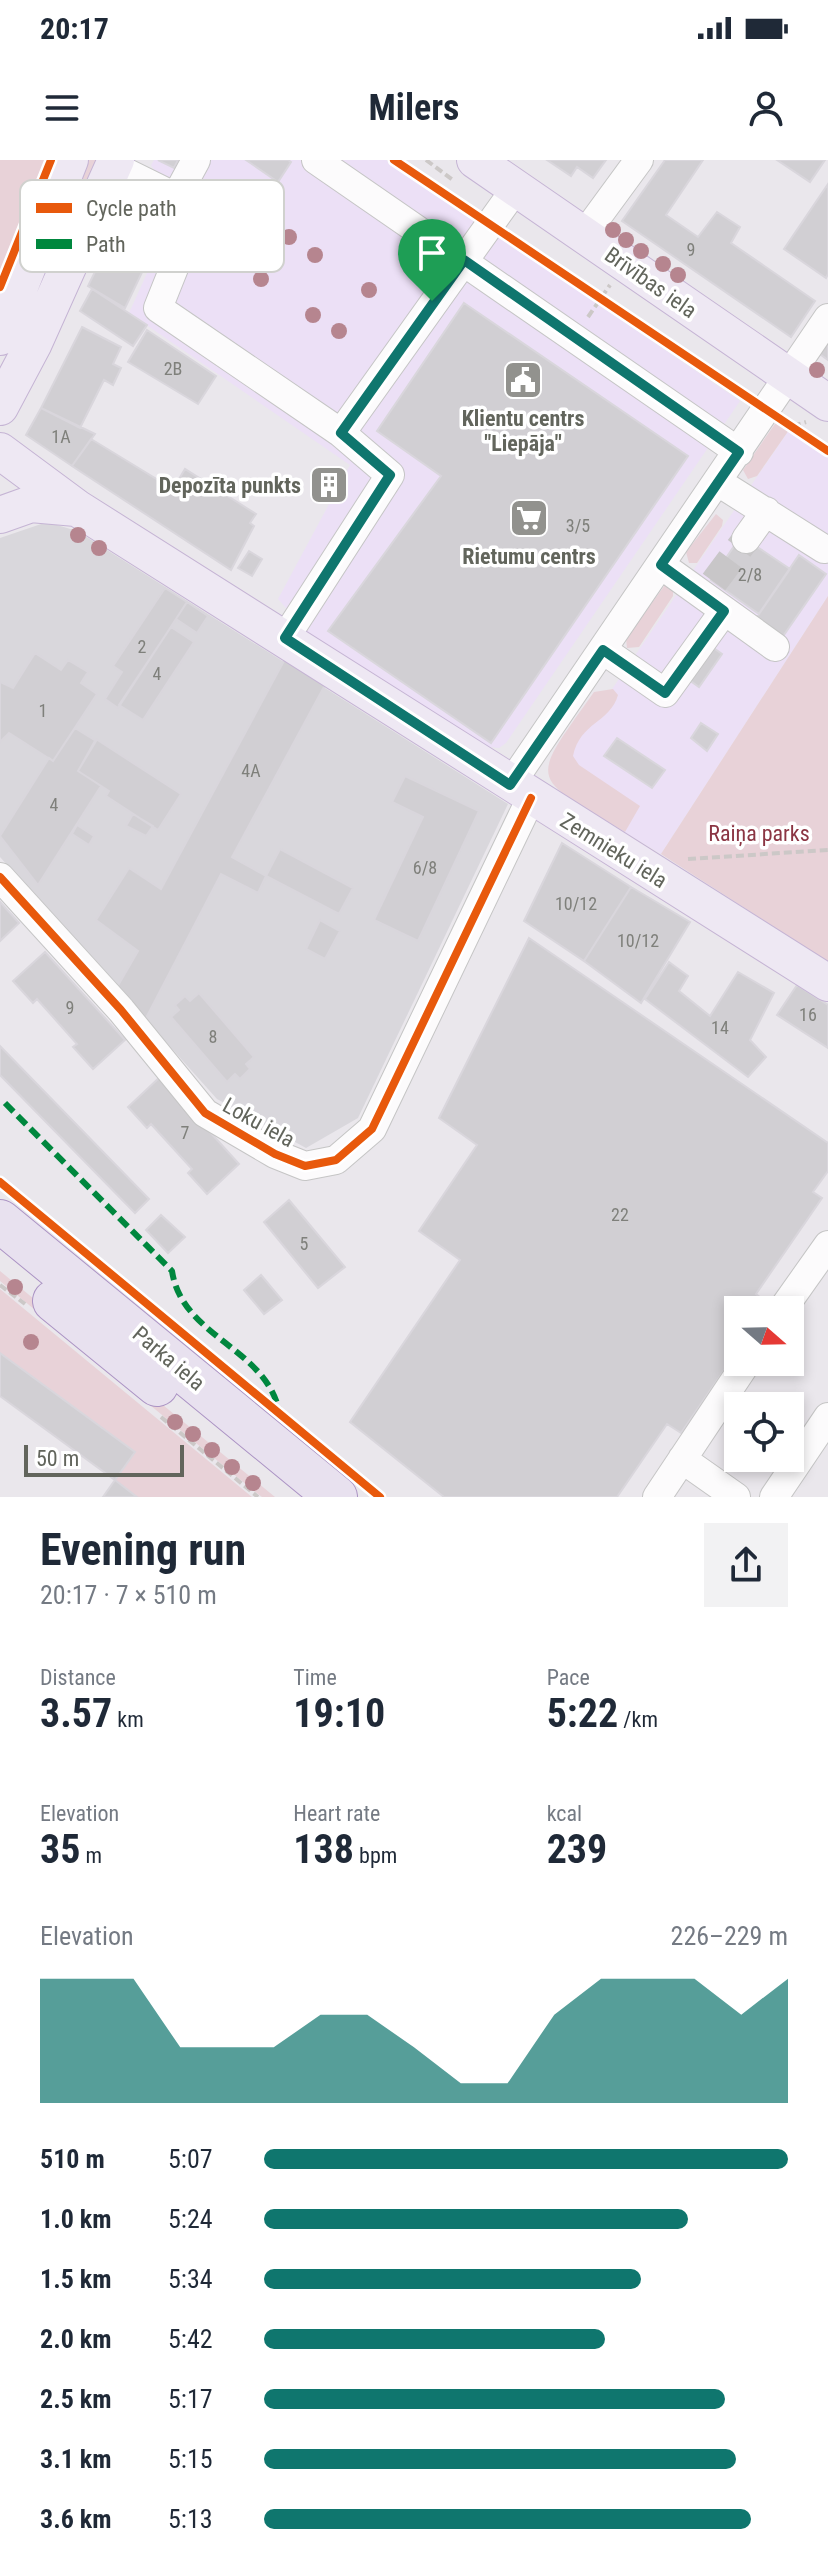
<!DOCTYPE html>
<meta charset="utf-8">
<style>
body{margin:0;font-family:"Roboto Condensed",sans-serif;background:#f2f2f3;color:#1f2937;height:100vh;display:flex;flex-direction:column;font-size:30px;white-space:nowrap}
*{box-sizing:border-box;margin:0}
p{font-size:26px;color:#747a83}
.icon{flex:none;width:44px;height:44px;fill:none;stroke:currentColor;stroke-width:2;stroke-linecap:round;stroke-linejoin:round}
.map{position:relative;height:1337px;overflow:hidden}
.side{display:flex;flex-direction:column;background:#fff;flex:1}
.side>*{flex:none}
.needle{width:52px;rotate:110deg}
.controls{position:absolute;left:724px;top:1136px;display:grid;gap:16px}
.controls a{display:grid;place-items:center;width:80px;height:80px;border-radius:0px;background:#fff;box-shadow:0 4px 12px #0003;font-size:40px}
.scale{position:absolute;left:24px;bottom:20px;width:160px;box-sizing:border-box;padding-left:8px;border:4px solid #62655c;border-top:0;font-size:22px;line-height:28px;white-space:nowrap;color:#62655c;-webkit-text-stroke:6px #fff;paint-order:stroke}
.pin{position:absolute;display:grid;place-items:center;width:68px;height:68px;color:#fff;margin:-82px -34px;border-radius:50% 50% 50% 0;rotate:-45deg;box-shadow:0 0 8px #0007}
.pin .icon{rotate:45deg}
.round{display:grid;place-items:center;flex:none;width:84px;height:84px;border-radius:0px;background:#f2f2f3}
.head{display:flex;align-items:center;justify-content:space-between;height:136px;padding:0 40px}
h1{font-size:44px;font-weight:700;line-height:60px}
.figures{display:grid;grid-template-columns:repeat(3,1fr);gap:12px;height:136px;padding:8px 40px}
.figures div{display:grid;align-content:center}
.figures b{font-size:40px;font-weight:700}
.figures small{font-size:22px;font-weight:400}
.figures p{font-size:22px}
.chart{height:224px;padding:16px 40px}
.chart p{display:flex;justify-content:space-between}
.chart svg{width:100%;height:144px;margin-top:8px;fill:#0f766e;opacity:.7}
ul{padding:0 40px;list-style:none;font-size:26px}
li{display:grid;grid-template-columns:128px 96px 1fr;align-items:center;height:60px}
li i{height:20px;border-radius:10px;background:#0f766e}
.status{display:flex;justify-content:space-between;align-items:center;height:56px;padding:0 40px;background:#fff;direction:ltr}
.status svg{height:22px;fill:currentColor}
header{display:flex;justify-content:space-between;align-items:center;height:104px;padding:0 40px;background:#fff;font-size:36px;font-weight:700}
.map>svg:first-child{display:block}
</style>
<div class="status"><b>20:17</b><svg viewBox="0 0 49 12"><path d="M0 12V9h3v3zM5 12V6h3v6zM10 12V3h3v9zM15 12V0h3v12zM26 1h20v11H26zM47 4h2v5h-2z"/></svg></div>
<header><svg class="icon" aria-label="menu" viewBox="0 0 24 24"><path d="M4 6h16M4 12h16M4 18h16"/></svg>Milers<svg class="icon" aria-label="person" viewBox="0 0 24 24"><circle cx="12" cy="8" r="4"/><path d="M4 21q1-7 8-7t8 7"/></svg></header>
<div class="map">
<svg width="828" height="1337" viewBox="0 0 828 1337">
<rect width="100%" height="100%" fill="#eae7ec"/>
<path fill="#ece0f6" d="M154,0H386L740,241L506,583L499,588L489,587L308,473L278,439L350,305L129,153L177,47L151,5Z
M789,270L828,297V436L661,694L560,633L565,598Z"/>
<path fill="#d9d7dc" d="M47,362L77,371L508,644L358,958L306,988L217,939L0,697V378Z"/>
<path fill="#e8d2d8" d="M0,0H51L0,127Z
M84,0H103L71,50L69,47Z
M777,261L789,270L757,316L748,319L743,310Z
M716,354L723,360L722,366L697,403H689L686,392Z
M665,425L673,431V436L639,487L627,488L626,478Z
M828,436V802L661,694Z
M613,529L618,535C610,563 580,562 573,596L579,605L640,646L625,672C529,614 528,625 594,532Z
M0,1111L275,1337H262L254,1331L0,1121Z
M0,1129L252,1337H137L115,1320L135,1292L0,1193Z"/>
<path fill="#d1cfd3" stroke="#d9d6dc" stroke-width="2" d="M158,0H178L174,8Z
M246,0H288L291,2L278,22Z
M547,0H606L593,18L577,7L571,16Z
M665,0H703L666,55L698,77L717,52L740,67L731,83L815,141L791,177L622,61Z
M777,0H825L810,22Z
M138,24L174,45L125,148L88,126Z
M828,24V114L826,118L784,89Z
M92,129L147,165L133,186L80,151Z
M464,143L688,296L491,583L328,471L441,316L377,271Z
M82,167L121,187L113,204L121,208L113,225L104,220L80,268L41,248Z
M147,170L216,216L198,244L128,202Z
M828,175V200L817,192Z
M41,248L95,274L72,306L26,275Z
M91,279L173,329L185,309L256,354L250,363L254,366L231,410L72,306Z
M332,310L342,317L327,339L317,332Z
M741,376L790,409L759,454L711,420Z
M249,391L262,399L252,416L238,408Z
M799,395L826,414L779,482L752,464Z
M165,428L187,442L118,548L105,539L122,512L113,506Z
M187,442L208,456L197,473L176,459Z
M171,467L194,482L143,560L119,545Z
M701,479L722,494L699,527L678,512Z
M35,493L61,510L68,500L88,512L81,523L97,534L53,601L9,573L0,582V522L13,528Z
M285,499L325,525L232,697L266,716L258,733L221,714L145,860L116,829L138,791L96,760L129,708L161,729Z
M701,563L718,574L707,591L691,578Z
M75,568L96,581L78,611L101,626L38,725L0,676L49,598L53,601Z
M617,578L665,610L652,628L604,596Z
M96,579L181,634L158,670L106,636L109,631L78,611Z
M405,616L479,651L418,781L374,760L423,657L392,642Z
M133,654L153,666L146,676L126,666Z
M77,665L94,676L89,685L72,674Z
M562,683L631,727L584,801L524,761Z
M280,689L353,728L339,754L266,716Z
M631,727L690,762L641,843L584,801Z
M0,742L19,763L0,781Z
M320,760L340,771L325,799L306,789Z
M529,778L828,983V1011L813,1032L822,1038L756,1134L769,1144L765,1150H738V1190L681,1273L667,1264L617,1337H444L350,1262L460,1100L419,1071L477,985L439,958Z
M45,792L125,880L93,909L73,887L77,884L37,839L33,843L13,821Z
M669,802L688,816L679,831L710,856L738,812L774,833L750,880L766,897L748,917L645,839Z
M797,825L828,845V888L777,855Z
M199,833L254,897L246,904L250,909L240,919L235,914L227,922L171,857L179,850L175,845L185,836L190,841Z
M0,886L149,1039L135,1053L0,915Z
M160,917L239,1004L207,1034L188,1013L192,1009L151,964L147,968L128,947Z
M289,1040L345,1107L318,1128L264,1062Z
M161,1055L185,1077L168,1093L146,1070Z
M261,1115L282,1140L264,1154L244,1130Z
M0,1193L135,1292L115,1320L0,1236Z
M115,1320L137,1337H103Z"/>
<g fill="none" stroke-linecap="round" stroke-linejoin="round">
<path stroke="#c8c6c8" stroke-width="28" stroke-dasharray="28 14" stroke-linecap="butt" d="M714,422L746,379"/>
<defs>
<path id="minor" d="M316,0L739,292
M113,6L198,48L158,148L341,273L390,315L285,478
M177,35L196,0
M584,75L639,0
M341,273L516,28
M718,322L824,389
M746,379L766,351
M661,405L775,487
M603,490L665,533L724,451
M510,625L828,158
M0,717L121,850L205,953L275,994L305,1006L336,1000L372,969L531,638
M782,1150L828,1085
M682,1299L736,1337
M657,1337L747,1202
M774,1337L828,1257"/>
<path id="major" d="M475,0L828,243
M0,177L70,0
M0,247L34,183L116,0
M0,291L77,348L828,823
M0,355L31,344L76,348"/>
<path id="highway" d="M0,1061L336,1337
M54,1141L157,1225"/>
</defs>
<use href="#minor" stroke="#c5c5c5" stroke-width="30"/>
<use href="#major" stroke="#c5b4d4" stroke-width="38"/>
<use href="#highway" stroke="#ab93c4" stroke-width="44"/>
<path stroke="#ccc8c7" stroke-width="4" stroke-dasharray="8 4" stroke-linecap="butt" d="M426,0L453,20
M588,157L610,125
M793,266L806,262
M688,699L828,690
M0,1125L25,1144
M161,1257L258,1337"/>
<use href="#minor" stroke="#fcfbfc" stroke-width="28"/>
<use href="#major" stroke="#eee8f3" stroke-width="36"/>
<use href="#highway" stroke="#e8e1ef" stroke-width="42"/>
<path stroke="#00873e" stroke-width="6" stroke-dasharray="12 6" stroke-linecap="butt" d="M5,943L172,1111C182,1177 266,1188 279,1251"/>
<defs>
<path id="cycleway" d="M394,0L828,291
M0,127L51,0
M0,717L121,850L205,953L275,994L305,1006L336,1000L372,969L531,638
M0,1022L380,1337"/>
</defs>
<use href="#cycleway" stroke="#fff" stroke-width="13"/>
<use href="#cycleway" stroke="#e8590c" stroke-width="8"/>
</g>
<g fill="#b6858f">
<circle cx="613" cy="70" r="8"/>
<circle cx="289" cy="77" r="8"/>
<circle cx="626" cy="80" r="8"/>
<circle cx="641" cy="91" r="8"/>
<circle cx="315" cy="95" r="8"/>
<circle cx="663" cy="104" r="8"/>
<circle cx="678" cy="115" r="8"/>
<circle cx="261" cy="119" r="8"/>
<circle cx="369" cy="130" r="8"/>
<circle cx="313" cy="155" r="8"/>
<circle cx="339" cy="171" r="8"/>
<circle cx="817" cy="210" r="8"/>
<circle cx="78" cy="375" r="8"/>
<circle cx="99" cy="388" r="8"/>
<circle cx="15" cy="1127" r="8"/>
<circle cx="31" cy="1182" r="8"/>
<circle cx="175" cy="1262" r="8"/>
<circle cx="193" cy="1274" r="8"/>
<circle cx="212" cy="1290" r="8"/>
<circle cx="232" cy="1307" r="8"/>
<circle cx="253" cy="1323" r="8"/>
</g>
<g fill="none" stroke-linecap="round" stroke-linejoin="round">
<defs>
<path id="route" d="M464,100L739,292L661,405L724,451L665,533L603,490L510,625L285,478L390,315L341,273Z"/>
</defs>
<use href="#route" stroke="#fff" stroke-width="16"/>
<use href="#route" stroke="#0f766e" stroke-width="10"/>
</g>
<defs>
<symbol id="civic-square" viewBox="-11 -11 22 22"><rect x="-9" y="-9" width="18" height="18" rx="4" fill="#92928e" stroke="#fff"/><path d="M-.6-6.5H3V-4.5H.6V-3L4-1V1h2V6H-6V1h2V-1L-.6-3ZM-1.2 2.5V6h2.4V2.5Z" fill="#fff"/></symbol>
<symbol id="building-square" viewBox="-11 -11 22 22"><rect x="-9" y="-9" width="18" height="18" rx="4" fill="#92928e" stroke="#fff"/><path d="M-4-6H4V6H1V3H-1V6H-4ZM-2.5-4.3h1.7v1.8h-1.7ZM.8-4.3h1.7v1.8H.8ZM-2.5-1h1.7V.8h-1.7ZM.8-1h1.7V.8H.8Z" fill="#fff"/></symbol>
<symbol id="supermarket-square" viewBox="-11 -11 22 22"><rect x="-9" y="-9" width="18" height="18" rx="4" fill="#92928e" stroke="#fff"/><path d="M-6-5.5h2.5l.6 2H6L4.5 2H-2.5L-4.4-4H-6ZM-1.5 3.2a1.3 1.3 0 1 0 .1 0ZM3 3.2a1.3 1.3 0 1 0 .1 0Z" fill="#fff"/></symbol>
</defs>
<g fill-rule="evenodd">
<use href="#civic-square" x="501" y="198" width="44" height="44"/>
<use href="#building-square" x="307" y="303" width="44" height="44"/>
<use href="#supermarket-square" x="507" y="336" width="44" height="44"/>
</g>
<g text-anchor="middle" stroke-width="7" stroke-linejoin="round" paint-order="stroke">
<g font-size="18" fill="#7f807b">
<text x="691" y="96">9</text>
<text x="173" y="215">2B</text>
<text x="61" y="283">1A</text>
<text x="578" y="372">3/5</text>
<text x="750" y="421">2/8</text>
<text x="142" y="493">2</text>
<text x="157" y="520">4</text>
<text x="43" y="557">1</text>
<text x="251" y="617">4A</text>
<text x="54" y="651">4</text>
<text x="425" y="714">6/8</text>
<text x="576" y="750">10/12</text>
<text x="638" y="787">10/12</text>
<text x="70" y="854">9</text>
<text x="808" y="861">16</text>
<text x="720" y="874">14</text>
<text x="213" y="883">8</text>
<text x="185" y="979">7</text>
<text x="620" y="1061">22</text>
<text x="304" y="1090">5</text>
</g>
<g font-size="22" fill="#62655c" stroke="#fff">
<text transform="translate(651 122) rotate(35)" y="8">Brīvības iela</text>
<text transform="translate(614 690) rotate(32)" y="8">Zemnieku iela</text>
<text transform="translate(259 962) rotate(29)" y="8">Loku iela</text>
<text transform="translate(169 1198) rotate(40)" y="8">Parka iela</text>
</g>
<g font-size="22" font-weight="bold" fill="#62655c" stroke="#fff">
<text x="523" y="266">Klientu centrs<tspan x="523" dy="25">"Liepāja"</tspan></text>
<text x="301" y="333" text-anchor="end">Depozīta punkts</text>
<text x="529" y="404">Rietumu centrs</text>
</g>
<g font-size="22" fill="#8b3543" stroke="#fff">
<text x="759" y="681">Raiņa parks</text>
</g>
</g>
<rect x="20" y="20" width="264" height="92" rx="12" fill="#fff" stroke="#d0d1ce" stroke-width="2"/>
<rect x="36" y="43" width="36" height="10" fill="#e8590c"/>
<rect x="36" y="79" width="36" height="10" fill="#00873e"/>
<g font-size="22" fill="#62655c">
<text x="86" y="56">Cycle path</text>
<text x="86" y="92">Path</text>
</g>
</svg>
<div class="controls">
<a><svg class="needle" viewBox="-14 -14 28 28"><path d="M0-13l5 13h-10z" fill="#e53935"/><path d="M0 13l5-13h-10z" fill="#747a83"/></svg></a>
<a><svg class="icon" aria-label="locate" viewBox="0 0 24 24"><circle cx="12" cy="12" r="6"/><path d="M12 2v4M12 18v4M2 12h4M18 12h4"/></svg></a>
</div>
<div class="scale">50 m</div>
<div class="pin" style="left:432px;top:141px;background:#1e9e55"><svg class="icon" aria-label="arrive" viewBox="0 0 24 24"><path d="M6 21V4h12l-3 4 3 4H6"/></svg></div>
</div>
<section class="side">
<div class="head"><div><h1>Evening run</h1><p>20:17 · 7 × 510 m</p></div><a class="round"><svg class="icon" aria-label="share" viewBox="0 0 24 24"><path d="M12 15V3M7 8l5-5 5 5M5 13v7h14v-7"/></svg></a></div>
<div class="figures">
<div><p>Distance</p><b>3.57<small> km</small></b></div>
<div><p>Time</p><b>19:10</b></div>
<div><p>Pace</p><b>5:22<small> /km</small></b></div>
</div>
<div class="figures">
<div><p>Elevation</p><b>35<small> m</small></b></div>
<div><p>Heart rate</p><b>138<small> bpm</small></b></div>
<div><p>kcal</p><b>239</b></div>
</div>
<div class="chart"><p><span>Elevation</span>226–229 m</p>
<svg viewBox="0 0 160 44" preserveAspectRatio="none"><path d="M0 44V6L10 6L20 6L30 27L40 27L50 27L60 17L70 17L80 27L90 38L100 38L110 17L120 6L130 6L140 6L150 17L160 6V44z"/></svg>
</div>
<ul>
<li><b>510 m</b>5:07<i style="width:100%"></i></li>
<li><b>1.0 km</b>5:24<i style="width:81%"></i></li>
<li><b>1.5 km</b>5:34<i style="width:72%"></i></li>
<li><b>2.0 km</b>5:42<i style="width:65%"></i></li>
<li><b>2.5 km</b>5:17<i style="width:88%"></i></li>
<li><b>3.1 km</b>5:15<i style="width:90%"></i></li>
<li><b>3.6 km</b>5:13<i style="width:93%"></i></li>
</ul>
</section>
